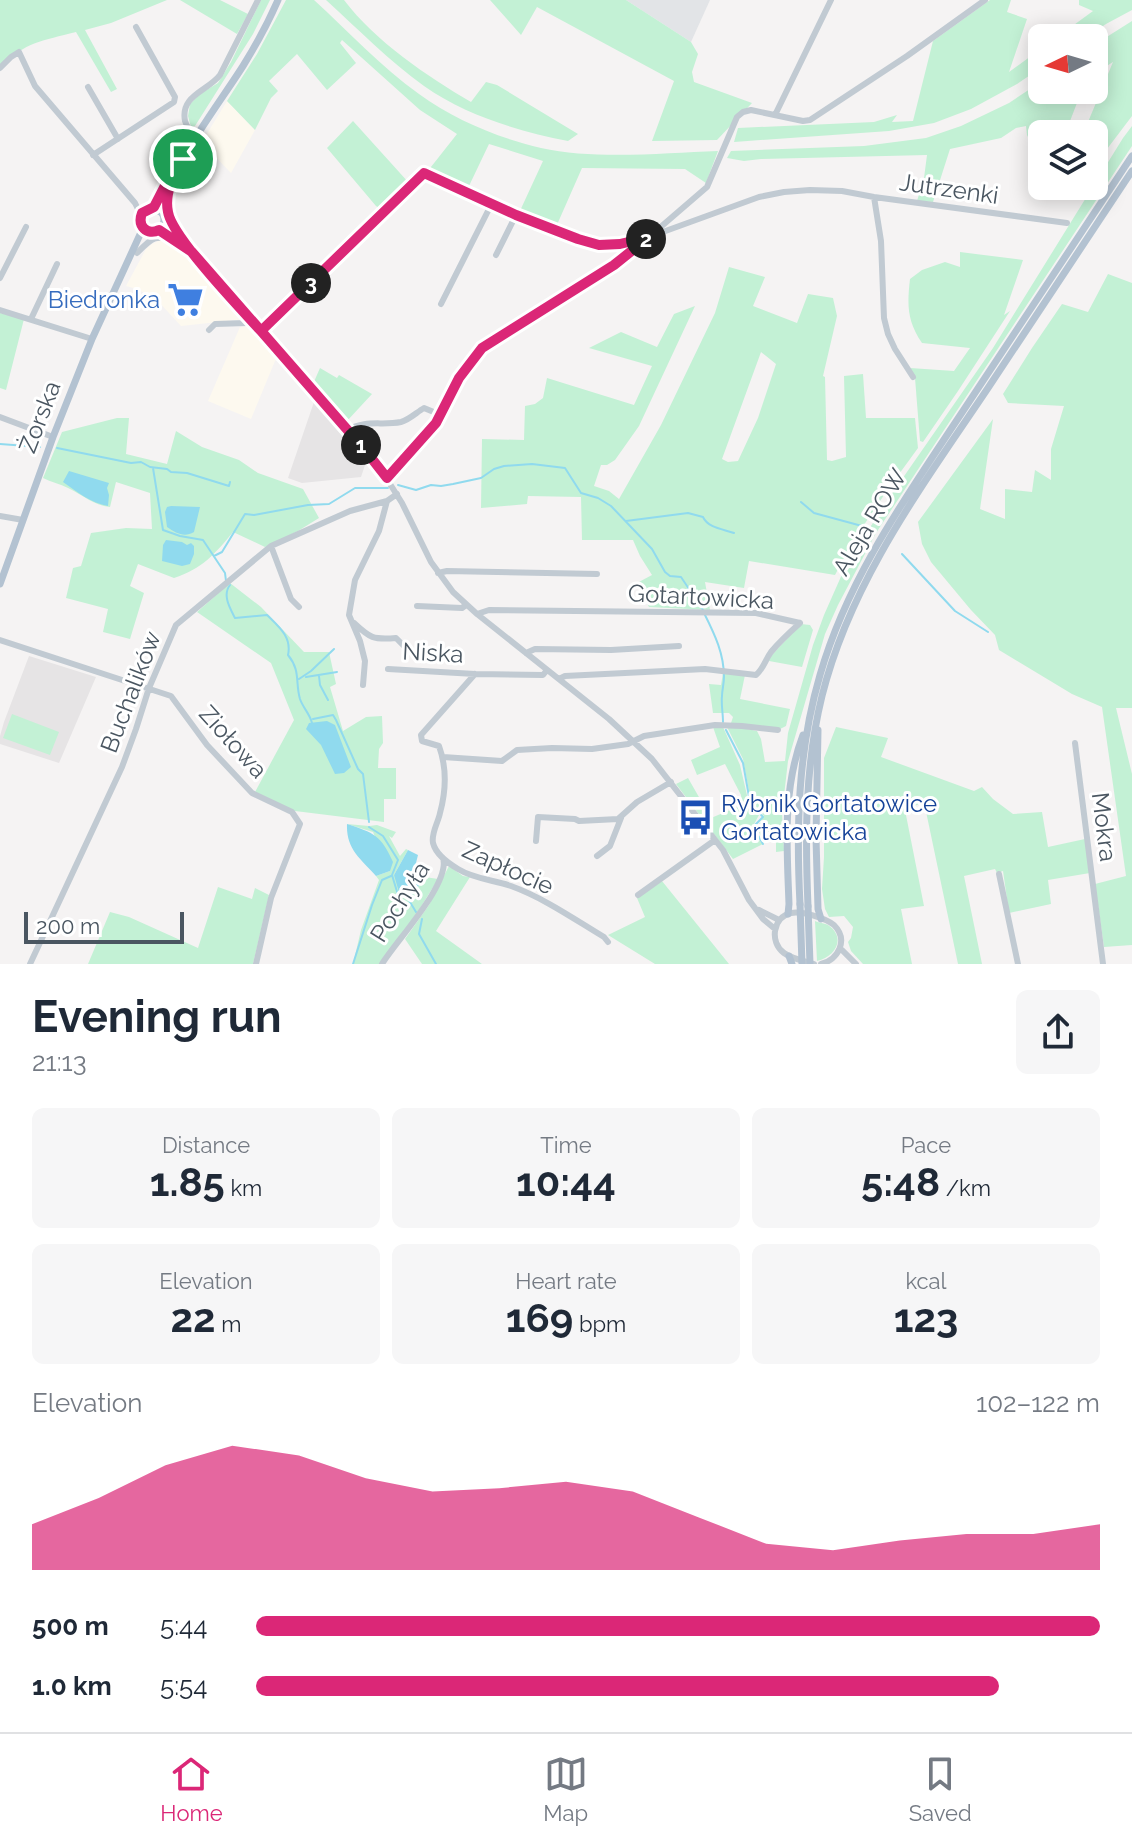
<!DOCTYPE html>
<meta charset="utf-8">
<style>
body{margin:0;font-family:Raleway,sans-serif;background:#f6f6f7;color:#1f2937;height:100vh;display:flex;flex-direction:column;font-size:30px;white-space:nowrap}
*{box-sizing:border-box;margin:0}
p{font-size:26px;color:#747a83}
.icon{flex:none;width:44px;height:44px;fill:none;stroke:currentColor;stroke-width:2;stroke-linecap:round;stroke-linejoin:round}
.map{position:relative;height:964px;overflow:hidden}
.sheet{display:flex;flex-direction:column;background:#fff;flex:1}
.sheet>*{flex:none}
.needle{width:52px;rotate:265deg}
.tools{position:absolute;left:1028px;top:24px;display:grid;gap:16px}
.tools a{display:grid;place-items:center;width:80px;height:80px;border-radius:12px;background:#fff;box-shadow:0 4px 20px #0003;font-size:40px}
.scale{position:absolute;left:24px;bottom:20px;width:160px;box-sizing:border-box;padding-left:8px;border:4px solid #4a5661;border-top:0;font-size:22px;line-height:28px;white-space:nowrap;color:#4a5661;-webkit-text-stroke:6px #fff;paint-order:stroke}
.pin{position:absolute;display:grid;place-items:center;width:68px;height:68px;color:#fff;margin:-34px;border:4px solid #fff;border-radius:50%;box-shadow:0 2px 8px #0007}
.km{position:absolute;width:40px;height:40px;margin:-20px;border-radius:50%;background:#222;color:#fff;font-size:22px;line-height:40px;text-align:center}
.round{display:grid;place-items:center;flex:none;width:84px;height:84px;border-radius:12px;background:#f6f6f7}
.summary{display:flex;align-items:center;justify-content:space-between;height:136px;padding:0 32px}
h1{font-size:44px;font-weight:700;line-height:60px}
.figures{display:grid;grid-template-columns:repeat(3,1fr);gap:12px;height:136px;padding:8px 32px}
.figures div{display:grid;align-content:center;border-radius:12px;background:#f6f6f7;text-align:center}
.figures b{font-size:40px;font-weight:700}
.figures small{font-size:22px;font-weight:400}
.figures p{font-size:22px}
.chart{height:224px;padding:16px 32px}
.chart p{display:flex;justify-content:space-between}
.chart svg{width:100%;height:144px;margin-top:8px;fill:#db2777;opacity:.7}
ul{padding:0 32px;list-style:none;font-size:26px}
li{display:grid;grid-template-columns:128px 96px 1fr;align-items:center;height:60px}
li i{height:20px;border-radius:10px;background:#db2777}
.menu{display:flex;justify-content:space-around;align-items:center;height:112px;border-top:2px solid #e0e1e3;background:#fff;font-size:22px;color:#747a83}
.menu a{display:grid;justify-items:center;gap:4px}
.menu .on{color:#db2777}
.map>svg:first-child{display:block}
</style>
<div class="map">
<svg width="1132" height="964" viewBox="0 0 1132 964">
<rect width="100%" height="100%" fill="#f5f3f3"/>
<path fill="#fdf9ef" d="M227,101L255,130L231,173L205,146L200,145Z
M160,240L172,245L202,269L246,319L181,326L157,300L137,289L126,286L146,249L152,244Z
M251,326L279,356L275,361L251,419L208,401L240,327Z"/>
<path fill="#e6e4e5" d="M315,399L367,459L361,477L302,483L288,478Z
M29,656L96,677L59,763L0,744V736L4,722Z"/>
<path fill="#e2e4e7" d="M626,0H710L691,42Z"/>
<path fill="#c3f1d5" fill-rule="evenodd" d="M0,0H167L111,23L85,30L117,89L111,92L76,32C42,41 26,41 0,68Z
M180,0H220L248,14L237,34Z
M261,0H270L253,34L195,126L191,127L188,116L190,104L200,94L218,83L231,62Z
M286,0H314C348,31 381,67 419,94C455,120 498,138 541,148C595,160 663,153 718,151L706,183L685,169L582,168L556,227L519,213L543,161L489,144L468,188L427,172L457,134L420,110L342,40L340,43L356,63L327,90L297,54L269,81L278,91L271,98L255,130L227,101L257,54Z
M326,0H344C376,42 427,76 471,102L486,82L497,85L578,134L568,141C518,131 467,116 424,86C389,61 358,29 326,0Z
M490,0H626L691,42L698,54L692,72L694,82L752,103L717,140L652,141L674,81L537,7L521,35Z
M990,0H1011L1007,12L1027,19L1009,72L1042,48V67L1017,84L971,109L934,123L889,131L734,142L738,128L874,122L897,115L892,122L913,121L933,41Z
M1079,0H1132V10L1106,24L1085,38H1056L1093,11L1079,5Z
M1132,21V116L1107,149L1101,144L1094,142V134H1083L1113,62L1094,74V45Z
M1042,81V90H1082L1065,134H1042V173L1038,172L1041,141L1032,145L1027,135L1026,126L1016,128L1001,138L950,149L933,202L917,201L924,178L927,155L761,159L744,161L727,158L731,151L864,146L926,138L961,126L1009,103Z
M353,121L409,183L382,210L376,206L327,148Z
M1132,126V146L876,533L838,605L825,634L788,761L782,813L784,851L776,852V838L764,842L757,828L764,816L751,801L743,759L727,727L742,728L757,731L761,739L765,762L785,761L788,733L813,645L824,615L847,563L891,495L993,348L1123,138Z
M960,252L1023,260L1004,315L1010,311L958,391L923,442L920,441L915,378L910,368L954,371L970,348L922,343C907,321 907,305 910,279L922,270L945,262L960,267Z
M729,267L765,277L753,306L797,323L808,294L833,298L837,316L823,376L825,377L827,460L832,461L846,457L844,376L863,374L866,418H915L918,448C888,489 858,530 835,575L749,561L744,588L705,582L710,610L649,607L637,583L652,575L640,556L633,540H582L581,497L528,496L527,504L481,508L482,439L524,440L525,406L535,404L543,398L547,378L634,405L652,366L589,348L621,332L657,347L674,314L695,306L639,426L615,460L607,465H601L594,486L609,491L619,499L661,425L715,313ZM761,352L776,364L758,418L738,461L728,462L722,459Z
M1108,274L1132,283V708H1116L1132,774V945L1104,947L1095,884L1126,876L1102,707L1072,694L999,650L995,635L971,610L931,562L922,544L918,522L993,419L980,509L1005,519V489L1032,492L1035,470L1051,480V449L1064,406L1008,403L1003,394L1032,348L1062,304L1088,312Z
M0,313L24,319L6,390L0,388Z
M320,368L337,378L339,375L372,394L347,421L313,384Z
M117,418H129L126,454L167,464L176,431L202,447L239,460L258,473L303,489L319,518L298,531L265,547L233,532C215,554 202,569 174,578L138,564L130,586L144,593L130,639L103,632L108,609L66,598L73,568L81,566L91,533L126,528L152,529L150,493L116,482L110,507C93,505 83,495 68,488C60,484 51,482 43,478L62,432Z
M230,583L261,607L304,652H329L336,684L330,687L343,731L366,717L382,716L383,743L379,749L378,768H396V799H384V822L295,811L255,792L294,720L271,663L197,612Z
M801,624L810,625L813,630L802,667L769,661L770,657Z
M723,673L745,675L740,699L790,709L786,726L780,729L726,723H731L733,717L729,713H713L709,684L721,685Z
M12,714L59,732L50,755L3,738Z
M713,727H723L740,765L749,804L759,815L753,826L757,838L763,844L733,859L676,784L688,778L711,818L742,805L741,795L725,764L697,775L691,760L720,747Z
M836,727L888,738L881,757L974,791L982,787L993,799L1013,814L1042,812L1048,847L1085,839L1090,873L1048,880L1051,904L1009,913L1003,871L997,873L995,869L964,876L982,964H958L924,802L905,810L924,906L901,909L912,964H863L851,951L848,942L851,938L853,927L844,916L829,917L825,909L822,889L824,857V758Z
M347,824L369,826L377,825L396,832L392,838L389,836L400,856L406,849L408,850L394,875L412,895L425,877L438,879L419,910L380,964H353L361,930L379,880L376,876L390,871L373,832Z
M449,866L463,876L470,877L436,931L482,964H422L405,939L429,905Z
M662,881L729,964H655L608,935L645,917L637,898Z
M218,887L252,899L255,888L269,895L253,964H88L110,912L129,917L198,948Z
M815,921C817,922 826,924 828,925C847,938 835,957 817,961Z"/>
<path fill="#90daee" d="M69,471L109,483L107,488L109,495L108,506C91,503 77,492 63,482Z
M171,506L200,507L194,532C184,538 176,533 167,527L165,512L167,507Z
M166,540L182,542L187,545L191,543L194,546V554L190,564L182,566L162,561L163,545Z
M327,721L335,725L351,767L344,773L335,774L321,745L306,729L309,723Z
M347,824C374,833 381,835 393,862L390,871L376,876C360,858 346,849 347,824Z
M408,850L418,855L416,863L425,877L412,895L399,892L394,875Z"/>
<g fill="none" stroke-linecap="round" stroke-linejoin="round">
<path stroke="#90daee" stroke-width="2" d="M0,444L40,447
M57,448L131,463L141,462L150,467L167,469L171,472L187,473L229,486L230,482
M153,468L163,530L180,536L203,540L225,573L226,581
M398,485L416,490L431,485L441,486L453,484L481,478L494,469L504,466L532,464L565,468L581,493L598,498L611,506L652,549L665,572L670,576L681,577L703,610
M801,502L814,513L862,526
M626,521L688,513L703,517C708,528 723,529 734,533
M902,554L955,611L988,632
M214,556L222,552L245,514L254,515L308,505L329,504L355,488H388
M230,585C222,595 230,608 235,618L267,615C279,627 292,637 288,655C301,671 295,682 300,699C303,708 310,714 312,723
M705,615C715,635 724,654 724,677C724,684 722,690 722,696C721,704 723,713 723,722
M319,676L320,685L328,700
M306,677L337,672
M299,679L311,671L334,649
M313,719L333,715L336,720L358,769L363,774L369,822
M726,730L743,763L750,802L763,817L755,825L756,832L763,844
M369,827L383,836L398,860L392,875L398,895L407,897L416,912
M422,919L419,934L436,964
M353,964L372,905L382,880L391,876"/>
<path stroke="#c1cad2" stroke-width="6" d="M0,68L11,57L19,52L35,86L135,203L141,215
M88,87L118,139
M775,115L831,0
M197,136C191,132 187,128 185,121C180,95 208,91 220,75L258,0
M93,155L174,102L175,97L136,27
M169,196L168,215L179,234
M874,197L881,241L884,318L888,334L895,349L913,377
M164,224L187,245L378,465L402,503L431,562L453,592L477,614L609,719L652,759L723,850L749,900L763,919L775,929
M137,253C153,237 154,235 177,240
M496,255L516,215
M0,278L26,227
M441,304L492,203
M0,310L92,339
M31,319L57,264
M209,330L215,324L246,323L252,321
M261,331L424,173L520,216L578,239L599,245L620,244L649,237L707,187L737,117L743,112L751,110L803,121L810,120L907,56L985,0
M0,417L53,437
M347,430C367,419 381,426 401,422C409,420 417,412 424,408L441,415
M387,478L436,423L459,378L482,348L614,265L649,237L759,197L784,192L810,190L842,191L874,197L1067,223
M0,516L23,520
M271,546L291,599L299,607
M438,573L447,571L597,574
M417,606L462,608L466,605
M477,614L489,610L756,613L800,623
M354,623C370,638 373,640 396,638L405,647
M0,640L171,696L207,745L252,793L292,812L300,824L271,898L256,964
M526,653L535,649L611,650L679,646
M388,669L475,674L543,675L547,670
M475,674L421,735L422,741L439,746C447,768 446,791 440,813C438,823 431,833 433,843C436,855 448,863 458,869C474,879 494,880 511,886C544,898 574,919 604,937L608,942
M559,679L565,676L705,669L756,675C764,668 765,660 771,652C780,641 790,632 800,623
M363,685L365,661L360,641L349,615L355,580L379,531L387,501
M1075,743L1103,964
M443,757L502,761L517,750L552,748L592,749L628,744L644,736L715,725L742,726L778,730
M536,841L538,817L575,819L579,821L618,819L637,802L671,782
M597,856L610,846L621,818
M999,874L1018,964
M638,895L715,840
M759,910L779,920
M840,948L856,964
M30,964L122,767L136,729L149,688L176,625L271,546L350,511L387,501L397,494
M382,964C396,941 451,883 443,858
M814,964C805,961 792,959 784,953C769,942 773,917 791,913C803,911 825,918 834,925C849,940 838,960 821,964"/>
<path stroke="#b3c2d1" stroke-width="7" d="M140 220a12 12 0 1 1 24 0a12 12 0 1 1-24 0Z
M160,212C176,158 213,113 243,66C256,45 268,23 278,0
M0,584L53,437L92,339L143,228
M818,730L816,838L818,909L821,919
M800,904C796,826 798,750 820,675C848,578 906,497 961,414C1018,328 1075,242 1132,156
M808,906C805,835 805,765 822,696C851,580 923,485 988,388C1036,316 1084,243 1132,171
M788,914L789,904C787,847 782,790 803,735
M789,956L792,964"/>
<path stroke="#b3c2d1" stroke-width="7" d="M800,904L802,964
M808,906L810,964"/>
</g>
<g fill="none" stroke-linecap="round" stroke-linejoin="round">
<defs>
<path id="route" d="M183,159L170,176L154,207L142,213C137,226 147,236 159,230L192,252L365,450L387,478L436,423L459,378L482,348L614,265L649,237L620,244L599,245L578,239L516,215L424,173L261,331C241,309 172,237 168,212C164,193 174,174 183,159"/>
</defs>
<use href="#route" stroke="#fff" stroke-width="16"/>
<use href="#route" stroke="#db2777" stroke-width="10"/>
</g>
<defs>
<symbol id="supermarket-bare" viewBox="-9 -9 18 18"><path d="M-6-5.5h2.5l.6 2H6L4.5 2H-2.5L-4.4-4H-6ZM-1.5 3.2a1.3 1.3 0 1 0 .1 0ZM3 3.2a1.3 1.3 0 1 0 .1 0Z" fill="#3f7fe0" stroke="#fff" stroke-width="2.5" paint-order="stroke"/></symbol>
<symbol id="bus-bare" viewBox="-9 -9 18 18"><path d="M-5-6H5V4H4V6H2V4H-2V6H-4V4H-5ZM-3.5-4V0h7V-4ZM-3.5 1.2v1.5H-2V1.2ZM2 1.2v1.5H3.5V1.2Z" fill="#1a4fb4" stroke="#fff" stroke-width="2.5" paint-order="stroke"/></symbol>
</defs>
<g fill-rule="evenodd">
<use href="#supermarket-bare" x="160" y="274" width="51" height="51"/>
<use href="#bus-bare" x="670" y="792" width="51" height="51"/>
</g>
<g text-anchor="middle" stroke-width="6" stroke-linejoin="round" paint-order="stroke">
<g font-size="24" fill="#4a5661" stroke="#fff">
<text transform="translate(949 189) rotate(8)" y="8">Jutrzenki</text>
<text transform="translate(40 417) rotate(-69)" y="8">Żorska</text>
<text transform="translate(870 522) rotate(-59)" y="8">Aleja ROW</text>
<text transform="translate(701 597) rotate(3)" y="8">Gotartowicka</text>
<text transform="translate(433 653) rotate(3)" y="8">Niska</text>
<text transform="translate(131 692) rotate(-69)" y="8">Buchalików</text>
<text transform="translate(233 742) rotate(48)" y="8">Ziołowa</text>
<text transform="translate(1104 827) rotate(83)" y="8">Mokra</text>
<text transform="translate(508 868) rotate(24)" y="8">Zapłocie</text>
<text transform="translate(400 902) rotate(-58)" y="8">Pochyła</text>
</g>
<g font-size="24" fill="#366cbe" stroke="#fff" text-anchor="end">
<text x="160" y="308">Biedronka</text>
</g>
<g font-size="24" fill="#164399" stroke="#fff" text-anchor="start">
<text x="721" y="812">Rybnik Gortatowice<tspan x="721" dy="28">Gortatowicka</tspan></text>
</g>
</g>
</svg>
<div class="tools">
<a><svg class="needle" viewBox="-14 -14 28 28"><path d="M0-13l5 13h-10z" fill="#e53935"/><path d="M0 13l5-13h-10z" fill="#747a83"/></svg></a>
<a><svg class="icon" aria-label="layers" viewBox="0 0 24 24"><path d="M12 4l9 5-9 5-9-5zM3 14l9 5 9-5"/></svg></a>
</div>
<div class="scale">200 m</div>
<div class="pin" style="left:183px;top:159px;background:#1e9e55"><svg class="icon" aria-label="arrive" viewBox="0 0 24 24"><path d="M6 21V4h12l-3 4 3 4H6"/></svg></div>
<b class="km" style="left:361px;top:445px">1</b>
<b class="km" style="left:646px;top:239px">2</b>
<b class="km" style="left:311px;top:283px">3</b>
</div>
<section class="sheet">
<div class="summary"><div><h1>Evening run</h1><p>21:13</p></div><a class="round"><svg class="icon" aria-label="share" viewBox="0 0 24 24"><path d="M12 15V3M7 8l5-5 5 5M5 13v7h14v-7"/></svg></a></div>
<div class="figures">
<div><p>Distance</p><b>1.85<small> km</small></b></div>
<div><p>Time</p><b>10:44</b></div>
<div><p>Pace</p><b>5:48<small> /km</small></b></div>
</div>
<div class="figures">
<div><p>Elevation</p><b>22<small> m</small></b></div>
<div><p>Heart rate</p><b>169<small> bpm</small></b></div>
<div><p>kcal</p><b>123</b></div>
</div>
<div class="chart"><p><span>Elevation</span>102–122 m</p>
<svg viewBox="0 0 160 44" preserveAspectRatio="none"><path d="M0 44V30L10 22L20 12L30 6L40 9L50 16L60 20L70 19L80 17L90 20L100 28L110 36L120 38L130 35L140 33L150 33L160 30V44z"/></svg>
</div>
<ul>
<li><b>500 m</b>5:44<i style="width:100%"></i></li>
<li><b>1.0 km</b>5:54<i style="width:88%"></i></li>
</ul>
</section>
<nav class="menu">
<a class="on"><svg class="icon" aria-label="home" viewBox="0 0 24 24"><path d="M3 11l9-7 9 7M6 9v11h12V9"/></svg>Home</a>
<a><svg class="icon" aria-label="map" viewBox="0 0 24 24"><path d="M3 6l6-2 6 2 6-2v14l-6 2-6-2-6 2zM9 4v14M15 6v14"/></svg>Map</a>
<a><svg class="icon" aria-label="saved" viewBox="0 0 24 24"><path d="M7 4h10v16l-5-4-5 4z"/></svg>Saved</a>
</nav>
